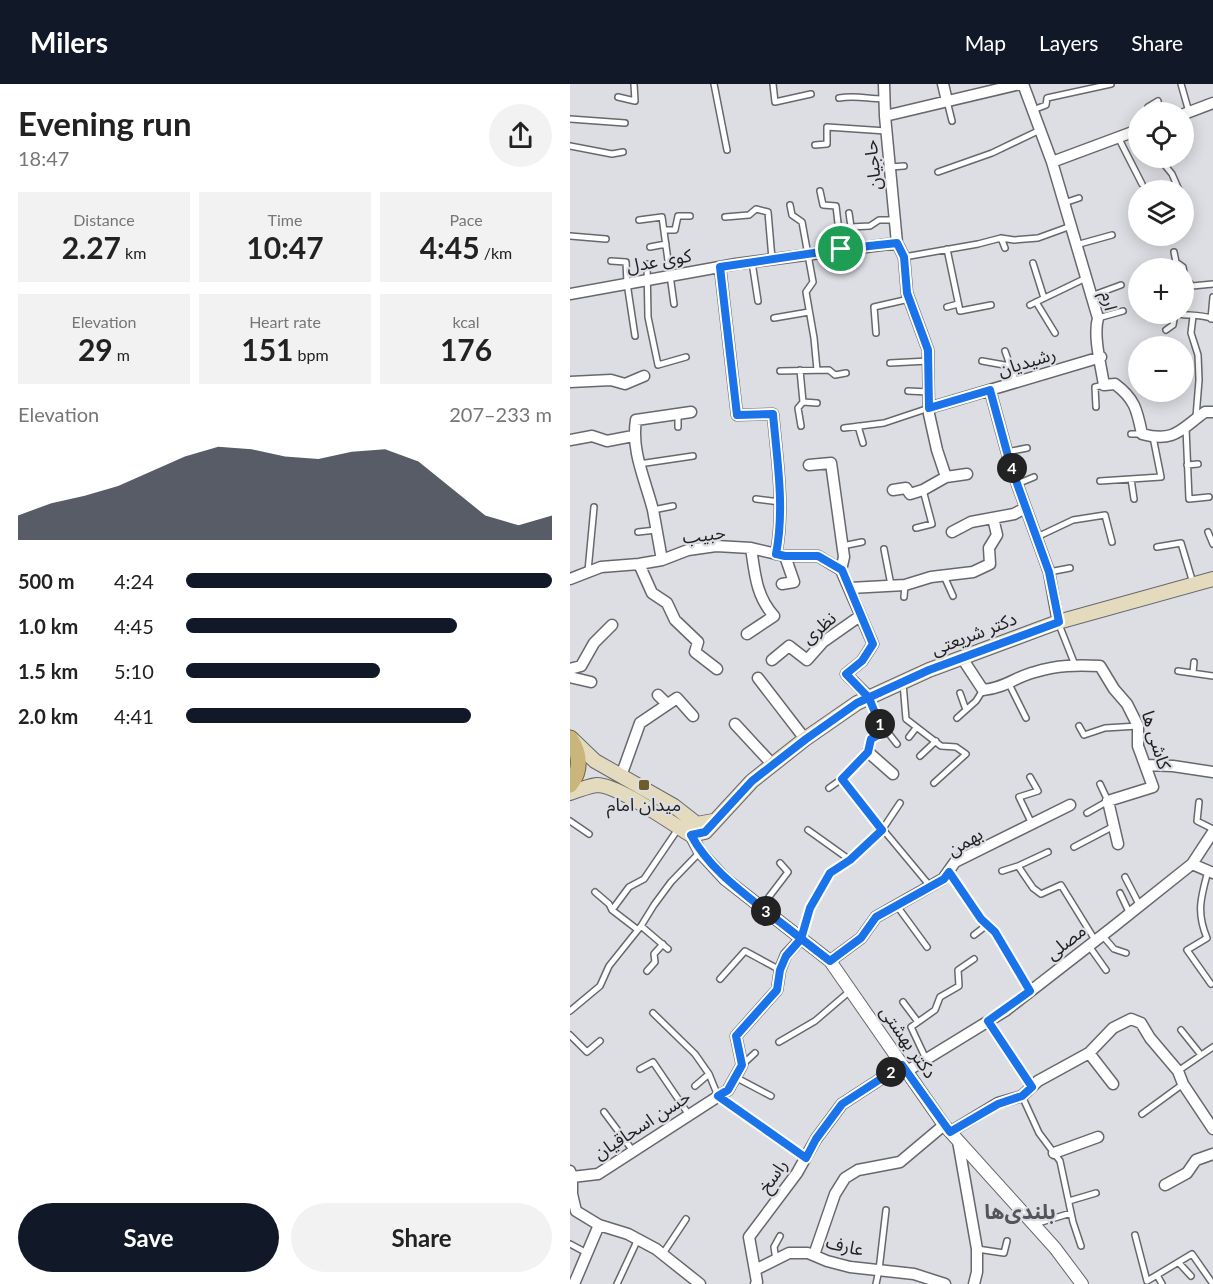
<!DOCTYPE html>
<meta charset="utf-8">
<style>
body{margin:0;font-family:Lato,"Noto Sans Arabic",sans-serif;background:#f2f2f2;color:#222;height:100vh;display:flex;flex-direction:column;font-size:22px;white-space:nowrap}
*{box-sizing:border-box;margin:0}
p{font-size:20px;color:#767676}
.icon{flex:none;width:33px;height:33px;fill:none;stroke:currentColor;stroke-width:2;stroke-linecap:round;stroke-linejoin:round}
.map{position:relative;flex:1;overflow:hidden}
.sheet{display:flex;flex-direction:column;background:#fff;width:570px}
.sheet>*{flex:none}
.tools{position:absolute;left:558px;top:18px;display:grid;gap:12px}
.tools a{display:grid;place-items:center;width:66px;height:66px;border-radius:50%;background:#fff;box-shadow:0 3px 15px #0003;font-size:30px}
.pin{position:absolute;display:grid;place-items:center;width:51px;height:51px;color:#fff;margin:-26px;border:3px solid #fff;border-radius:50%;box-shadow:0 2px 6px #0007}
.km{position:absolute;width:30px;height:30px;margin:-15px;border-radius:50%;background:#222;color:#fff;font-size:16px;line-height:30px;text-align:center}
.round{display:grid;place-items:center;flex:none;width:63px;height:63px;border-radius:32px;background:#f2f2f2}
.summary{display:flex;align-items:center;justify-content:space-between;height:102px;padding:0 18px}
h1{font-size:33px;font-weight:700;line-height:45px}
.metrics{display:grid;grid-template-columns:repeat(3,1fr);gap:9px;height:102px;padding:6px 18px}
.metrics div{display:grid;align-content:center;border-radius:0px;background:#f2f2f2;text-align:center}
.metrics b{font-size:30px;font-weight:700}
.metrics small{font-size:16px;font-weight:400}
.metrics p{font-size:16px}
.chart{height:168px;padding:12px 18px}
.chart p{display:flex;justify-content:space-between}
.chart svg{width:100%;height:108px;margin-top:6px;fill:#111827;opacity:.7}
.cta{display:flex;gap:12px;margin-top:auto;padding:12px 18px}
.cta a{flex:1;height:69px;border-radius:36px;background:#111827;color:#fff;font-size:24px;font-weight:700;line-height:69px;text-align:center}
.cta a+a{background:#f2f2f2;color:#222}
ul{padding:0 18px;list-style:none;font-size:20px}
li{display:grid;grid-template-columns:96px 72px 1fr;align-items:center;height:45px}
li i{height:15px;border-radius:8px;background:#111827}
header{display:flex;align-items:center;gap:36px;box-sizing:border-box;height:84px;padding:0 30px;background:#111827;color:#fff}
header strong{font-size:28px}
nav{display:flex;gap:33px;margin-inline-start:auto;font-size:21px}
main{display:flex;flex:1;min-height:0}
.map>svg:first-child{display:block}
</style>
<header>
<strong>Milers</strong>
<nav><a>Map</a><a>Layers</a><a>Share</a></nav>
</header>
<main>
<section class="sheet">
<div class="summary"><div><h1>Evening run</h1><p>18:47</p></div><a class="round"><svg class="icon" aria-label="share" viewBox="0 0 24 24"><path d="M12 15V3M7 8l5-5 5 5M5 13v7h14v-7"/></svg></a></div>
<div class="metrics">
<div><p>Distance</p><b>2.27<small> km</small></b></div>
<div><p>Time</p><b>10:47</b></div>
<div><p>Pace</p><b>4:45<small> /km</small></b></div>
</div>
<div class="metrics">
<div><p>Elevation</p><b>29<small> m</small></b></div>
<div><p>Heart rate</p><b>151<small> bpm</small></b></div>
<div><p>kcal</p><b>176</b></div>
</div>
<div class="chart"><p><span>Elevation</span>207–233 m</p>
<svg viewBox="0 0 160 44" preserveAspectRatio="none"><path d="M0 44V34L10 29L20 26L30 22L40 16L50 10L60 6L70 7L80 10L90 11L100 8L110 7L120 12L130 23L140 34L150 38L160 34V44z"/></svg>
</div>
<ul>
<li><b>500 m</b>4:24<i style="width:100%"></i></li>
<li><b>1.0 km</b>4:45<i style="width:74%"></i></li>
<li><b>1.5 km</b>5:10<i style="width:53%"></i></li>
<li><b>2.0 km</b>4:41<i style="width:78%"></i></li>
</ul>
<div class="cta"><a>Save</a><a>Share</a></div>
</section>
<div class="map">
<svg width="643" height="1200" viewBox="0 0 643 1200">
<rect width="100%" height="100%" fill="#dddee3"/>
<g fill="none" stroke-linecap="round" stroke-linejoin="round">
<defs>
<path id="service" d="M144,0L157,66
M203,0L205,18L241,10
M611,0L619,28
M48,13L65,17L64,0
M269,14C287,11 297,15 314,15
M377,17L382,37
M463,26L476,21L477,14L541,0
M580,28L578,23L588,17
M0,35L55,39
M614,41L617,49
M548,53L572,100
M245,61L257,60V43L316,47
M0,62L42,70L53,68
M589,74L602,90L609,106
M320,83L334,82
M368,88L422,69L470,46
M250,107L253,121L266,122L271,165
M494,119L509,114
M220,121L222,131L232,138L243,198L236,208L244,254L247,286
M279,129L281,143L300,142L309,136H325
M155,133L179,131L186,125L198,128L202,175
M69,136L92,133L104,220
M94,146H105L108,132H120
M0,152L36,155
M431,154L435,164
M506,161L542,151
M80,163L96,160
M377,165L390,227L421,221
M604,168L606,178L613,183L615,194L622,202L643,200
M334,173L408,160L431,154L444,156L468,154L501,142
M41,177L56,178L57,199L65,252
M182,178L188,217
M463,179L474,214
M77,180L78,233L88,281L116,273
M521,212L551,201
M466,218L485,249
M460,221L516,194
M377,223L388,220
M608,230C620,232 631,230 643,235
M623,232L621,249L628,271L629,296L626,333
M204,234L239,228
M528,234L553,227
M641,235L643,213
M596,246L603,241L605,230
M306,249L304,223L339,215
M435,267L446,298
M412,277L440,282
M320,279L358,277
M230,286L233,318L228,324L231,342
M210,287L259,286L265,291L276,289
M338,307L358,308
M233,318L247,319
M526,323L525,303L534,301
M108,330V343
M288,342L293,359
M274,344L314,339L359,324
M616,344L619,415L639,413
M561,350H572
M437,368L457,364
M69,380L123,372
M617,381L628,380
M561,395L564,415
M530,397L591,393L583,353
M447,400L464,393
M186,415L210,418
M83,426L103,422
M346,444L362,440L353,406
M68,448L86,446
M638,448L643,460
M467,453L503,436L535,431L542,458
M272,462L292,458
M587,463L611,459L623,499
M314,465L321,501
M18,487L24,423
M479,488L500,484
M374,492L383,512
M334,513L335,501
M488,538L505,581
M608,587L643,592
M623,589L624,578
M333,599L336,635L371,662L386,663L396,670L364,699
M439,600L456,634
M390,609L396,626
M300,615L308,636L327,660
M387,634L406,617L413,606
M509,642L514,651L535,644L568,642
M339,653L346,644
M350,672L366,657
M460,693L468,707L449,713L462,740
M271,695L360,802
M259,704C277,692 295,676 301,655L315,647
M629,718L627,737L643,745
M517,729L538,717L530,700
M0,737L19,750
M238,746L280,776
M504,763L544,742
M448,782L478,768
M432,787L448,782L463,804L471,810L491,801L525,856
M638,787C631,813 626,828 637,854L617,866L641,900
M379,788L411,835L425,848L460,907
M555,793L570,822
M25,808L39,820L42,826L68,846
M550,809L560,830
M192,822L218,788L210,779
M327,822L357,863
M42,826L59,803L74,795L108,745
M71,842L98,865
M404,851L417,841
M532,851L544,865L556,869
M232,853L240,824L260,789L280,776L312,746L330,719
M519,862L536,886
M77,887L85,878L84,870L93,860
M150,895L175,867L210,886
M333,918L348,938
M0,927L30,902L39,882L71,842L84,821L101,798L130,768
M83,929L125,970L139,990L148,1012L235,1074
M418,937L463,1003
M611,946L631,971
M0,951L17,968L30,957
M209,958L245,937L280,907
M356,975L341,943L365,926L370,913L389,902L388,886L404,875
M172,981L185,969
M70,985L83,978L119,1031
M608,987L643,963
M165,993L201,1012
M125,1002L139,990
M452,1012L469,1049L490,1077L503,1138L511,1162
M34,1028L63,1067
M572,1030L613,1000
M499,1117L526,1109
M465,1140L501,1129
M565,1151L577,1197L622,1170L643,1200
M0,1160L17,1169
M407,1165L434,1169L437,1157
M92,1171L116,1135
M206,1176L204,1163L210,1152
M609,1179L621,1192
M587,1191L592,1200
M47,1200L68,1155
M306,1200L309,1186L316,1126"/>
<path id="minor" d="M314,0L315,32L327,159L334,173L337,209L358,266L359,330L367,366L376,393L353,406L340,410L336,404L323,406
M373,0L377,17
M453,0L482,78L528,234C523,252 531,282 534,301L545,300C565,315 567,326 572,350C605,359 611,345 635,328H643
M614,30L643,19
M315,32L450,0
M482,78L568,46
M150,183L167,331L203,330C207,376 215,424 206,470
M0,210L166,180L327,159
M0,298L41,296L55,300L74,292
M420,306L441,383L479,488L488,538
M359,324L531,273
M0,356L22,352L37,357L63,352
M239,381L261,379L274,473L271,486
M376,393L397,390
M382,448L401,438L444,430L455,424
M92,476C89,459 86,442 83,426C75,395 61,367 66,336L121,328
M69,480L82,509L97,519L105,536L128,558L125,568L147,585
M271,486L303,560L292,577L276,590L299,613
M0,495L31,483L69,480L92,476L118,466L146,462L181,464L215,472H248L271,486
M212,500L224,498L215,472
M280,504L335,501L361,493L403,488L420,480L419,464L427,451L423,434
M177,550L204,532C186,512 185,490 181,464
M392,574L413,606C435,604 445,593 465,588C487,581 507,581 530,582L544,605L557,620L568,642V662L583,703L538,717L548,760
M202,576L219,562L237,576L253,558L290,532
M0,585L11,582L24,559L42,541
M0,593L21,598
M188,594L235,655
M88,611L97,620
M165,640L203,681
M298,668L323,690
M575,681L603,682L643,688
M51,692L70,639L107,614L123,632
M622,780L643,789
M260,877L291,854L306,833L373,795L385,778L500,721
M519,969L543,1000
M337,987L435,927L543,843L622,780L643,748
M380,1048L428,1019L452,1012L468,997L519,969L543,944L561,935L571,939L580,954L608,987L613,1000L643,1045
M388,1057L407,1165V1188L404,1200
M484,1069L528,1053
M0,1087L2,1093V1110L6,1127L29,1141L58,1150L86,1165L130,1200
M2,1093L28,1090L158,1006L172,981L166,952L207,906L210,886L216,871L231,855
M595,1101L617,1089L626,1076L643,1070
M244,1171L265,1110L275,1094L288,1086L330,1078L374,1041
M185,1186L219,1169H238L257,1177L280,1183L344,1190L375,1200
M4,1200L29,1141
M186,1200L187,1198L179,1153L227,1089L246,1055L272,1020L332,981"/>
<path id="tertiary" d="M121,751L130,768L155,795L260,877L374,1041L485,1164L512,1200"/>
<path id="secondary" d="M1,654L25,677L104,722L127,740L143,737
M0,709C8,706 19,702 27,701C48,701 101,739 121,751L135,748L182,697L235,655L287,619L359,586L488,538L643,495"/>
<path id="primary" d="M0,654C10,669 12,686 0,701"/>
</defs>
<use href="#service" stroke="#67686d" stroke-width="8"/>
<use href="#minor" stroke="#67686d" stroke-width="13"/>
<use href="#tertiary" stroke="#67686d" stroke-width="14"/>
<use href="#secondary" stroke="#67686d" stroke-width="16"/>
<use href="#primary" stroke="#776325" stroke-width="17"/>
<use href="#service" stroke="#fff" stroke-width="5"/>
<use href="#minor" stroke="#fff" stroke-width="10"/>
<use href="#tertiary" stroke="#fff" stroke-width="12"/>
<use href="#secondary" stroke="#e4dbbe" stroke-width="14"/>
<use href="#primary" stroke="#cab67d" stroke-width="15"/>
</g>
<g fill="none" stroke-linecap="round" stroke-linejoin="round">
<defs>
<path id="route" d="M271,165L150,183L167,331L203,330C207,376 215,424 206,470L215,472H248L272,486L303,560L292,577L276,590L299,614L308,636L315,647L301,655L298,668L272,695L312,746L280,776L260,789L240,824L231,855L216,872L210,886L207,906L166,952L172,981L158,1006L148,1012L236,1074L246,1055L272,1020L332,981L380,1048L428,1020L452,1012L462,1003L418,937L460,907L425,848L411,835L379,788L374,795L306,833L291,854L260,877C239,861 218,844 197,828C168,805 139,784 121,751L135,748L182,697L236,655L287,619L359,586L489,538L479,488L441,383L420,306L359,324L358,266L337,209L334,173L327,159L271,165"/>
</defs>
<use href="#route" stroke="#fff" stroke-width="12"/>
<use href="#route" stroke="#1a73e8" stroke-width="8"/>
</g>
<rect fill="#6e5c2a" stroke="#dddee3" stroke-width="2" x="68" y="695" width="12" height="12" rx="3"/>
<g text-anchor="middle" stroke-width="4.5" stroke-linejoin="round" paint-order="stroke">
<g font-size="18" fill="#212123" stroke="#dddee3">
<text transform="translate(303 81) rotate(-96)" y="6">حاجیان</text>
<text transform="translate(89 177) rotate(-10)" y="6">کوی عدل</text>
<text transform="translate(539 217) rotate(77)" y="6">ارم</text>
<text transform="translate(457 278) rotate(-17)" y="6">رشیدیان</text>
<text transform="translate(134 451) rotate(-7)" y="6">حبیب</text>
<text transform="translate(249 544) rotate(-40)" y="6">نظری</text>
<text transform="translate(404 550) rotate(-21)" y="6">دکتر شریعتی</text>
<text transform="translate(586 656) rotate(73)" y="6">کاشی ها</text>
<text transform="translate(395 758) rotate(-31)" y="6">بهمن</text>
<text transform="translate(496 858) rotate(-38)" y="6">مصلی</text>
<text transform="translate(338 958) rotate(55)" y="6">دکتر بهشتی</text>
<text transform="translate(72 1041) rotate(-33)" y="6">حسن اسحاقیان</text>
<text transform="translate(203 1092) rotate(-55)" y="6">راسخ</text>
<text transform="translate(275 1162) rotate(13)" y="6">عارف</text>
</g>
<g font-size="18" fill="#212123" stroke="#dddee3">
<text x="74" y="727">میدان امام</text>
</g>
<g font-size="21" font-weight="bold" fill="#54555a" stroke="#dddee3">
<text x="450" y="1135">بلندی‌ها</text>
</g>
</g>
</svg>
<div class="tools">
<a><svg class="icon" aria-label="locate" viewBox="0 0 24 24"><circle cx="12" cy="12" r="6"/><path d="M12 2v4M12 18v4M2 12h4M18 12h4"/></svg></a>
<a><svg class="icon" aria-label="layers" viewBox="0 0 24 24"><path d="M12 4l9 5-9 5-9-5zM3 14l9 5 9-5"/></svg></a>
<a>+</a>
<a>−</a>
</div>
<div class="pin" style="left:271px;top:165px;background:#1e9e55"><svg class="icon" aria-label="arrive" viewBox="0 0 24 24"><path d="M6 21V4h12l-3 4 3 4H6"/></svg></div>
<b class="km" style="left:310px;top:640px">1</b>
<b class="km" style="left:321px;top:988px">2</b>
<b class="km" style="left:196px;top:827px">3</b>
<b class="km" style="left:442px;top:384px">4</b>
</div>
</main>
